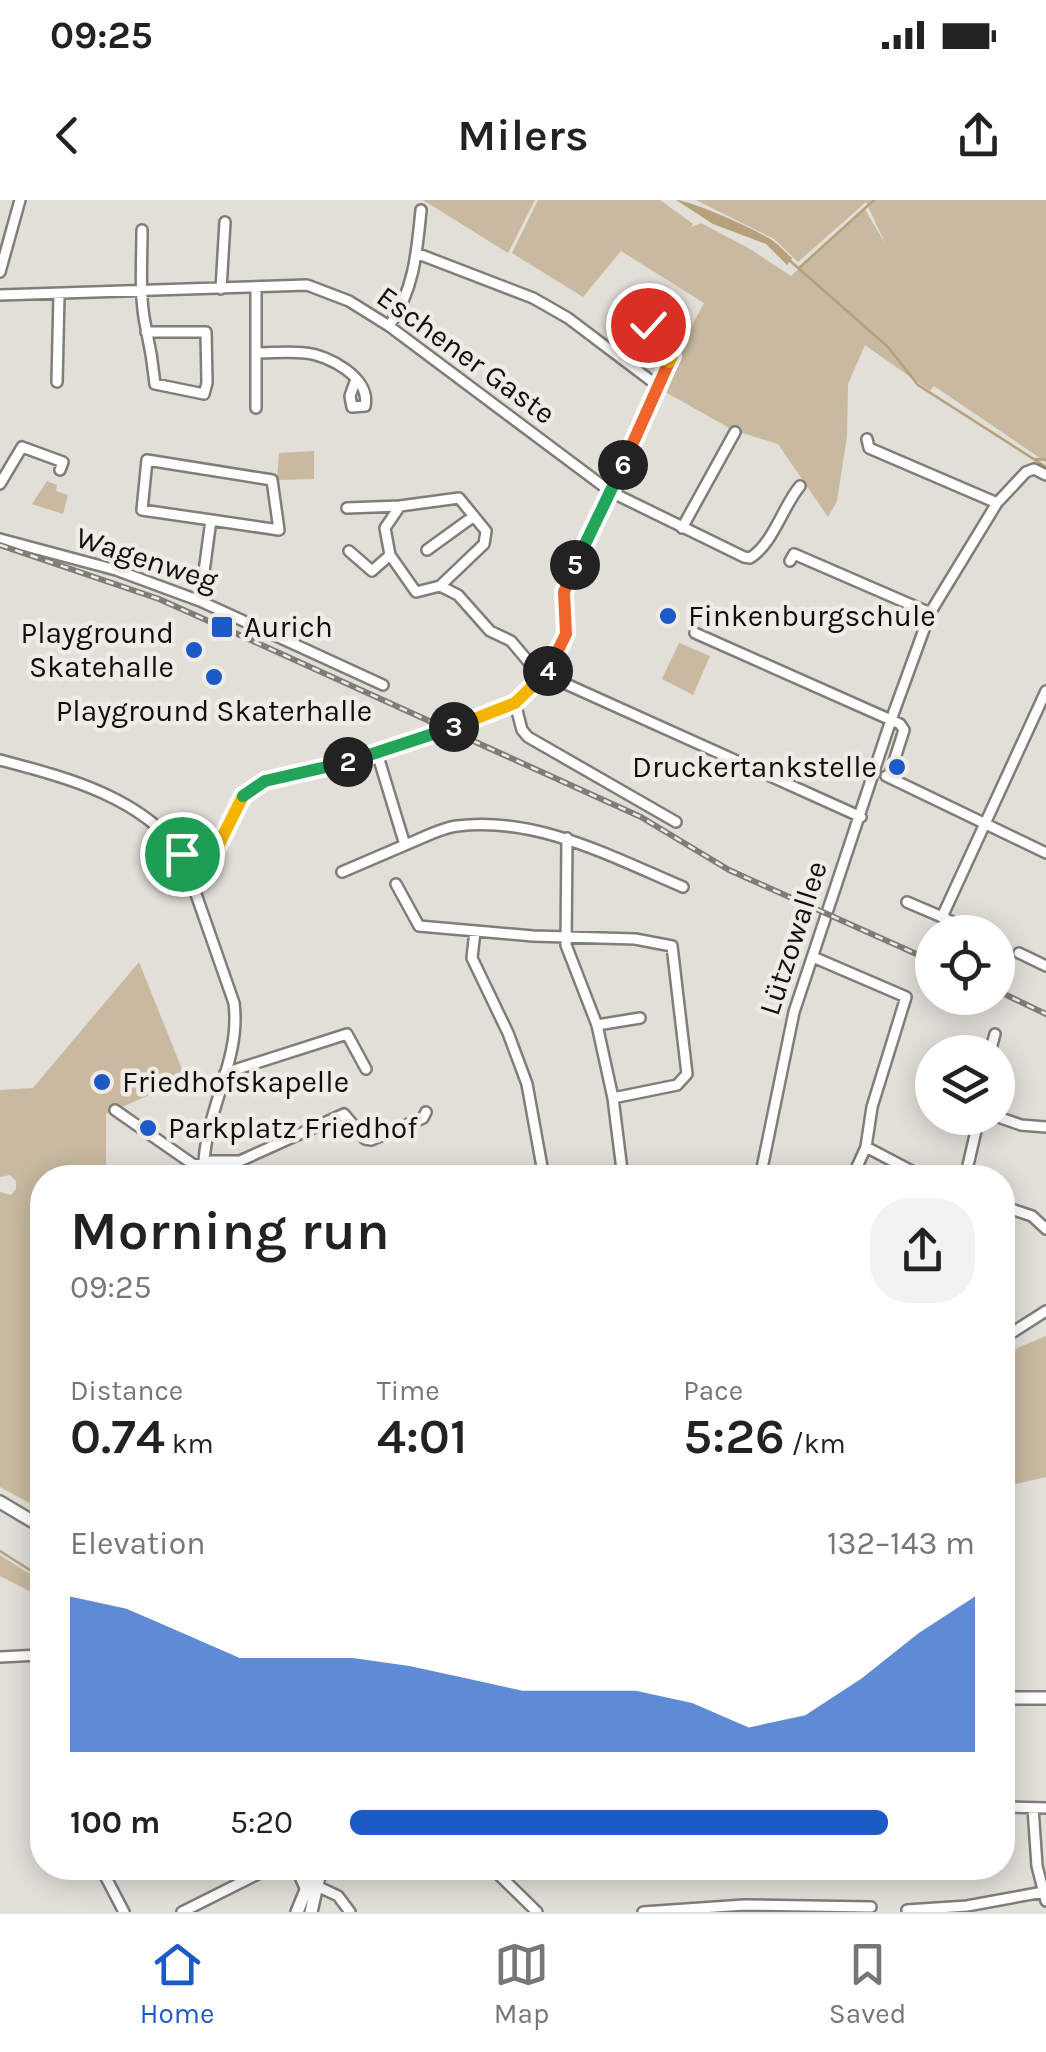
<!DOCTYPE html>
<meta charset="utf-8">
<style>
body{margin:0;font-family:Karla,sans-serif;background:#f2f2f2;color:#222;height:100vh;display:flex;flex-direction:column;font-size:38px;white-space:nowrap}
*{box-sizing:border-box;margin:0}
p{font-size:32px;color:#767676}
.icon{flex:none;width:55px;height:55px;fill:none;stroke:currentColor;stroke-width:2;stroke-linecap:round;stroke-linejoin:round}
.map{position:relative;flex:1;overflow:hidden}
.sheet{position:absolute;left:30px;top:965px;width:985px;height:715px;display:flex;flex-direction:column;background:#fff;border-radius:40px;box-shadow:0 5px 25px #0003}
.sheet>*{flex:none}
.tools{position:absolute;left:915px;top:715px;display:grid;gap:20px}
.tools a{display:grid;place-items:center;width:100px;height:100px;border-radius:50%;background:#fff;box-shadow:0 5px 25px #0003;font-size:50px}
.pin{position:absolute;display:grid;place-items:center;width:85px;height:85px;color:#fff;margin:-42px;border:5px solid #fff;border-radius:50%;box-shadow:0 2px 10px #0007}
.km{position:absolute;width:50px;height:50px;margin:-25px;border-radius:50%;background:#222;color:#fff;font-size:28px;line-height:50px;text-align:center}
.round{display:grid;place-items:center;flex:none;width:105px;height:105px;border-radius:40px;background:#f2f2f2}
.overview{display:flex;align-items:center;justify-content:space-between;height:170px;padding:0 40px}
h1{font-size:55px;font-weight:600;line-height:75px}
.metrics{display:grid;grid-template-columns:repeat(3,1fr);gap:15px;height:170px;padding:10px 40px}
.metrics div{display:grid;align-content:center}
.metrics b{font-size:50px;font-weight:600}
.metrics small{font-size:28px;font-weight:400}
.metrics p{font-size:28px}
.chart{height:280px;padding:20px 40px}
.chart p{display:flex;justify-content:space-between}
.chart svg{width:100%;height:180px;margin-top:10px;fill:#1c5ac6;opacity:.7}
ul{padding:0 40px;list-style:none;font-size:32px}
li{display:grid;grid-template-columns:160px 120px 1fr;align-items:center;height:75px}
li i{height:25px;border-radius:12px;background:#1c5ac6}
.status{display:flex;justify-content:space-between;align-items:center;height:70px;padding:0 50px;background:#fff;direction:ltr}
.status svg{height:28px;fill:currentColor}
header{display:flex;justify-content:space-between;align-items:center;height:130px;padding:0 40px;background:#fff;font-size:45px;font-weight:600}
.dock{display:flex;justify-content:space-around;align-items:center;height:140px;border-top:2px solid #e0e0e0;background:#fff;font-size:28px;color:#767676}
.dock a{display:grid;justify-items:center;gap:5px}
.dock .current{color:#1c5ac6}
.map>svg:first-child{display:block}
</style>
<div class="status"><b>09:25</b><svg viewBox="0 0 49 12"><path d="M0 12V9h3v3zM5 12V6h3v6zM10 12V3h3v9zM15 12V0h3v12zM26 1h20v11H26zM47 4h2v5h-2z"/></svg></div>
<header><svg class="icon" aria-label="back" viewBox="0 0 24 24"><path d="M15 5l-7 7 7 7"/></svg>Milers<svg class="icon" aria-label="share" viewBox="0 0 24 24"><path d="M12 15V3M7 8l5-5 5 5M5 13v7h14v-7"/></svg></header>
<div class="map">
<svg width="1046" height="1712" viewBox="0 0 1046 1712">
<rect width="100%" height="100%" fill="#e2ded8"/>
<path fill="#c8b9a0" d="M423,0H535L508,53Z
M538,0H660L693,24L691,27L701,23L750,49L791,76L864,8L886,45L866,2L798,62L774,39L696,0H1046V262L934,186L930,191L865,145L848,184L847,236L837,301L828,317L778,244L733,230L658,188L704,103L621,51L583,97L512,53Z
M314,251V279L277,280L279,253Z
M47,281L57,285L56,291L68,295L63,314L32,304Z
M679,443L710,456L693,495L662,479Z
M139,762L186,879L106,914V977L42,978V1295L39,1308L0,1287V992L11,995L16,989V981L10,975L0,977V890L33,888Z
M1046,1136V1277L1003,1287V1154Z
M0,1355L39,1380L35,1394L0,1376Z"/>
<path fill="#b6a17c" d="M676,0C690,0 760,31 773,41C780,46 786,53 792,58L787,65L766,44L713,24Z"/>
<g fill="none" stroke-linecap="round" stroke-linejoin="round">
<path stroke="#b6a17c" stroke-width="2.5" d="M788,59L888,147L918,185L1046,267
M799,68L874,0
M1036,259L1046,260
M0,1351L41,1377"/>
<defs>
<path id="minor" d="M142,30C142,62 139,97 146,128C150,146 153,164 155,184L204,194L207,183L206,132H146
M416,53L533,98L568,118L658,186
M0,72L20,0
M221,89L225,22
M0,95L307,85L349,101L389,126L611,292L744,357L750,358C773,344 783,306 800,286
M389,126C414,91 417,52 421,10
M256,153C272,153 289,151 305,153C329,155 371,178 365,206L352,207L350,196L356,179
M57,182L59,95
M256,208V88
M867,239L869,248L997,303
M0,284L22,247L63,262L60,270
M400,306L385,328L390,355L416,392L440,386
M347,308L400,306L459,298L486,331L484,344L440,386L458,395L490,431L511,441L543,479
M682,328L735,232
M0,339L116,370L200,401L383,485
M427,350L474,316
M349,351L372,371L390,355
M790,361L794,354L930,413
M200,401L211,320L279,330L272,280L147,260L142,310L211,320
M695,433L900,524L904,530L889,577
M546,475L861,617
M515,503L522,530L528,537L676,622
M377,553L405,645C421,639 440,628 457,626C537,616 612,657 683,687
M0,560C64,577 141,596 182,654L234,803C242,863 200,917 204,978
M886,576L1046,653
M567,638L566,745L597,825L613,898L623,978
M187,668L212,658L244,593L265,581L343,564L465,524L525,497L546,475L564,441L567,426L564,392L568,379L672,155L670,140L648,125
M342,672L405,645
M396,684L419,726L533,736L635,739L672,746L687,874L677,885L613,898
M907,702L942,717L1046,491
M942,717L974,732
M475,731L472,758L508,833L527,884L544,978
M1019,753L1046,766
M813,757L906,797L872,907L866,947L852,978
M597,825L640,818
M990,852L995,834
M225,873L347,834L366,869
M115,910L194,965L212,961H240L344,914L365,939L371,940L423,918L426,912
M998,917L1021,925L1046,927
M866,947L925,978
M760,978L794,812L891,520L930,413L997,303L1026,272L1034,269L1046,275
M965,978L979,918
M1002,1006L1032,1016L1046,1029
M1002,1139L1046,1111
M42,1381L39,1428L42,1465
M0,1457L39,1455
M1002,1607L1046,1608
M1033,1608L1037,1666L1046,1701
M101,1668L124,1712
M296,1668L305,1688
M492,1668L537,1712
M319,1687L338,1696L350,1712
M907,1710L967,1706L1043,1692
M182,1712L270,1668
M643,1712L744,1705L871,1707"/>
<path id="major" d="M0,1302L42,1327
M1002,1498H1046
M297,1712L306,1690L309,1668
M311,1712L321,1668"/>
</defs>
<use href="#minor" stroke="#817d78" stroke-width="14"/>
<use href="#major" stroke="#817d78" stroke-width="16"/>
<use href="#minor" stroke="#fff" stroke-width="9"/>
<use href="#major" stroke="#fff" stroke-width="11"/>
<defs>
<path id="rail" d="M0,345L159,399L222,427L641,617L729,670L932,761
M998,791L1046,814"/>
</defs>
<use href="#rail" stroke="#7f7c78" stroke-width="6"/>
<use href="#rail" stroke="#efebe5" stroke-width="2.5" stroke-dasharray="8" stroke-linecap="butt"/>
</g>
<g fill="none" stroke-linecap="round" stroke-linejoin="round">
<defs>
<path id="split-1" d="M182,654L187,668L212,658L243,596"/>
<path id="split-2" d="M243,596L265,581L348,562"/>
<path id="split-3" d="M348,562L454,527"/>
<path id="split-4" d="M454,527L515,503L548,471"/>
<path id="split-5" d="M548,471L566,434L564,392L575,365"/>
<path id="split-6" d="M575,365L623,265"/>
<path id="split-7" d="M623,265L669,162"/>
<path id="split-8" d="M648,125L670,140L672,156L669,162"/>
</defs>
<use href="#split-1" stroke="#fff" stroke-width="20"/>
<use href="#split-2" stroke="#fff" stroke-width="20"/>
<use href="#split-3" stroke="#fff" stroke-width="20"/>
<use href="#split-4" stroke="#fff" stroke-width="20"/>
<use href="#split-5" stroke="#fff" stroke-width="20"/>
<use href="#split-6" stroke="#fff" stroke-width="20"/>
<use href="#split-7" stroke="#fff" stroke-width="20"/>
<use href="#split-8" stroke="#fff" stroke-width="20"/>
<use href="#split-1" stroke="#f5b400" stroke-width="12"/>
<use href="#split-2" stroke="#22a559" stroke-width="12"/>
<use href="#split-3" stroke="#22a559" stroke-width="12"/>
<use href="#split-4" stroke="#f5b400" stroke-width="12"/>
<use href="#split-5" stroke="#f0652b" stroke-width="12"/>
<use href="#split-6" stroke="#22a559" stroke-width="12"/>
<use href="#split-7" stroke="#f0652b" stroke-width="12"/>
<use href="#split-8" stroke="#f5b400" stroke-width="12"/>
</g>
<g fill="#1c5ac6" stroke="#efebe5" stroke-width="4">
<circle cx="668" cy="416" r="10"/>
<rect x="210" y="415" width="24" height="24" rx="5"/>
<circle cx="194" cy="450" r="10"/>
<circle cx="214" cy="477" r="10"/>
<circle cx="897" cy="567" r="10"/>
<circle cx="102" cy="882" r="10"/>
<circle cx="148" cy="928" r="10"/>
</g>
<g text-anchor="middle" stroke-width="9" stroke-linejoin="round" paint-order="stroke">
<g font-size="30" fill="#100f0d" stroke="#efebe5">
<text transform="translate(466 155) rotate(36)" y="10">Eschener Gaste</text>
<text transform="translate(147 359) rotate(18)" y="10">Wagenweg</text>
<text transform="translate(793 738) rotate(-72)" y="10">Lützowallee</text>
</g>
<g font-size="30" fill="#100f0d" stroke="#efebe5" text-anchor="start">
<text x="688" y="426">Finkenburgschule</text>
<text x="244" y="437">Aurich</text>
<text x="174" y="443" text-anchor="end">Playground<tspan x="174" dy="34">Skatehalle</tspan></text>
<text x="214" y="521" text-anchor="middle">Playground Skaterhalle</text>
<text x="877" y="577" text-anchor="end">Druckertankstelle</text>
<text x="122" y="892">Friedhofskapelle</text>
<text x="168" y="938">Parkplatz Friedhof</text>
</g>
</g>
</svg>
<div class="tools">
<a><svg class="icon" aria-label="locate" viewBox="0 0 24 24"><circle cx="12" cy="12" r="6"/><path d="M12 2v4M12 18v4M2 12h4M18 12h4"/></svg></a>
<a><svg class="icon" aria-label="layers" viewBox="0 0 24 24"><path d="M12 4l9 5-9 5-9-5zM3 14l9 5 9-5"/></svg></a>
</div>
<div class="pin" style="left:182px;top:654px;background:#1e9e55"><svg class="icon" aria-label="arrive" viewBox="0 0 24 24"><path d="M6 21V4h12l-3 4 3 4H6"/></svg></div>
<div class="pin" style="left:648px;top:125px;background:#d93025"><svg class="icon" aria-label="check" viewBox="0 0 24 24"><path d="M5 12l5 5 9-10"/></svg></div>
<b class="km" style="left:348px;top:562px">2</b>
<b class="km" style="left:454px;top:527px">3</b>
<b class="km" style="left:548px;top:471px">4</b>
<b class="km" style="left:575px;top:365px">5</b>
<b class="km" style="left:623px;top:265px">6</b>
<section class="sheet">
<div class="overview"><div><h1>Morning run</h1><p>09:25</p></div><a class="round"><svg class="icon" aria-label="share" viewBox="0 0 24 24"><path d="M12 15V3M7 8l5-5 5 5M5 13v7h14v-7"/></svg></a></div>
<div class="metrics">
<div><p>Distance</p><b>0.74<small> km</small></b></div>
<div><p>Time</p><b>4:01</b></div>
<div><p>Pace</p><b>5:26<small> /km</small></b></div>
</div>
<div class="chart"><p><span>Elevation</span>132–143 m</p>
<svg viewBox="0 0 160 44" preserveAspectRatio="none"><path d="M0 44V6L10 9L20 15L30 21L40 21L50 21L60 23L70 26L80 29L90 29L100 29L110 32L120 38L130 35L140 26L150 15L160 6V44z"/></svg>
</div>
<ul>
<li><b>100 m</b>5:20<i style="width:86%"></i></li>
</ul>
</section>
</div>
<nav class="dock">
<a class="current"><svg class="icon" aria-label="home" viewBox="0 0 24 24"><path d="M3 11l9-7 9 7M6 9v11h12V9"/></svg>Home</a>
<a><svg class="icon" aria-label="map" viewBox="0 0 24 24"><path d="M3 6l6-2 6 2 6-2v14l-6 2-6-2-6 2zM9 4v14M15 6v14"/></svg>Map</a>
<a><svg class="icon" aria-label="saved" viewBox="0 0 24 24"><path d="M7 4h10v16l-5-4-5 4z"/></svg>Saved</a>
</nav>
